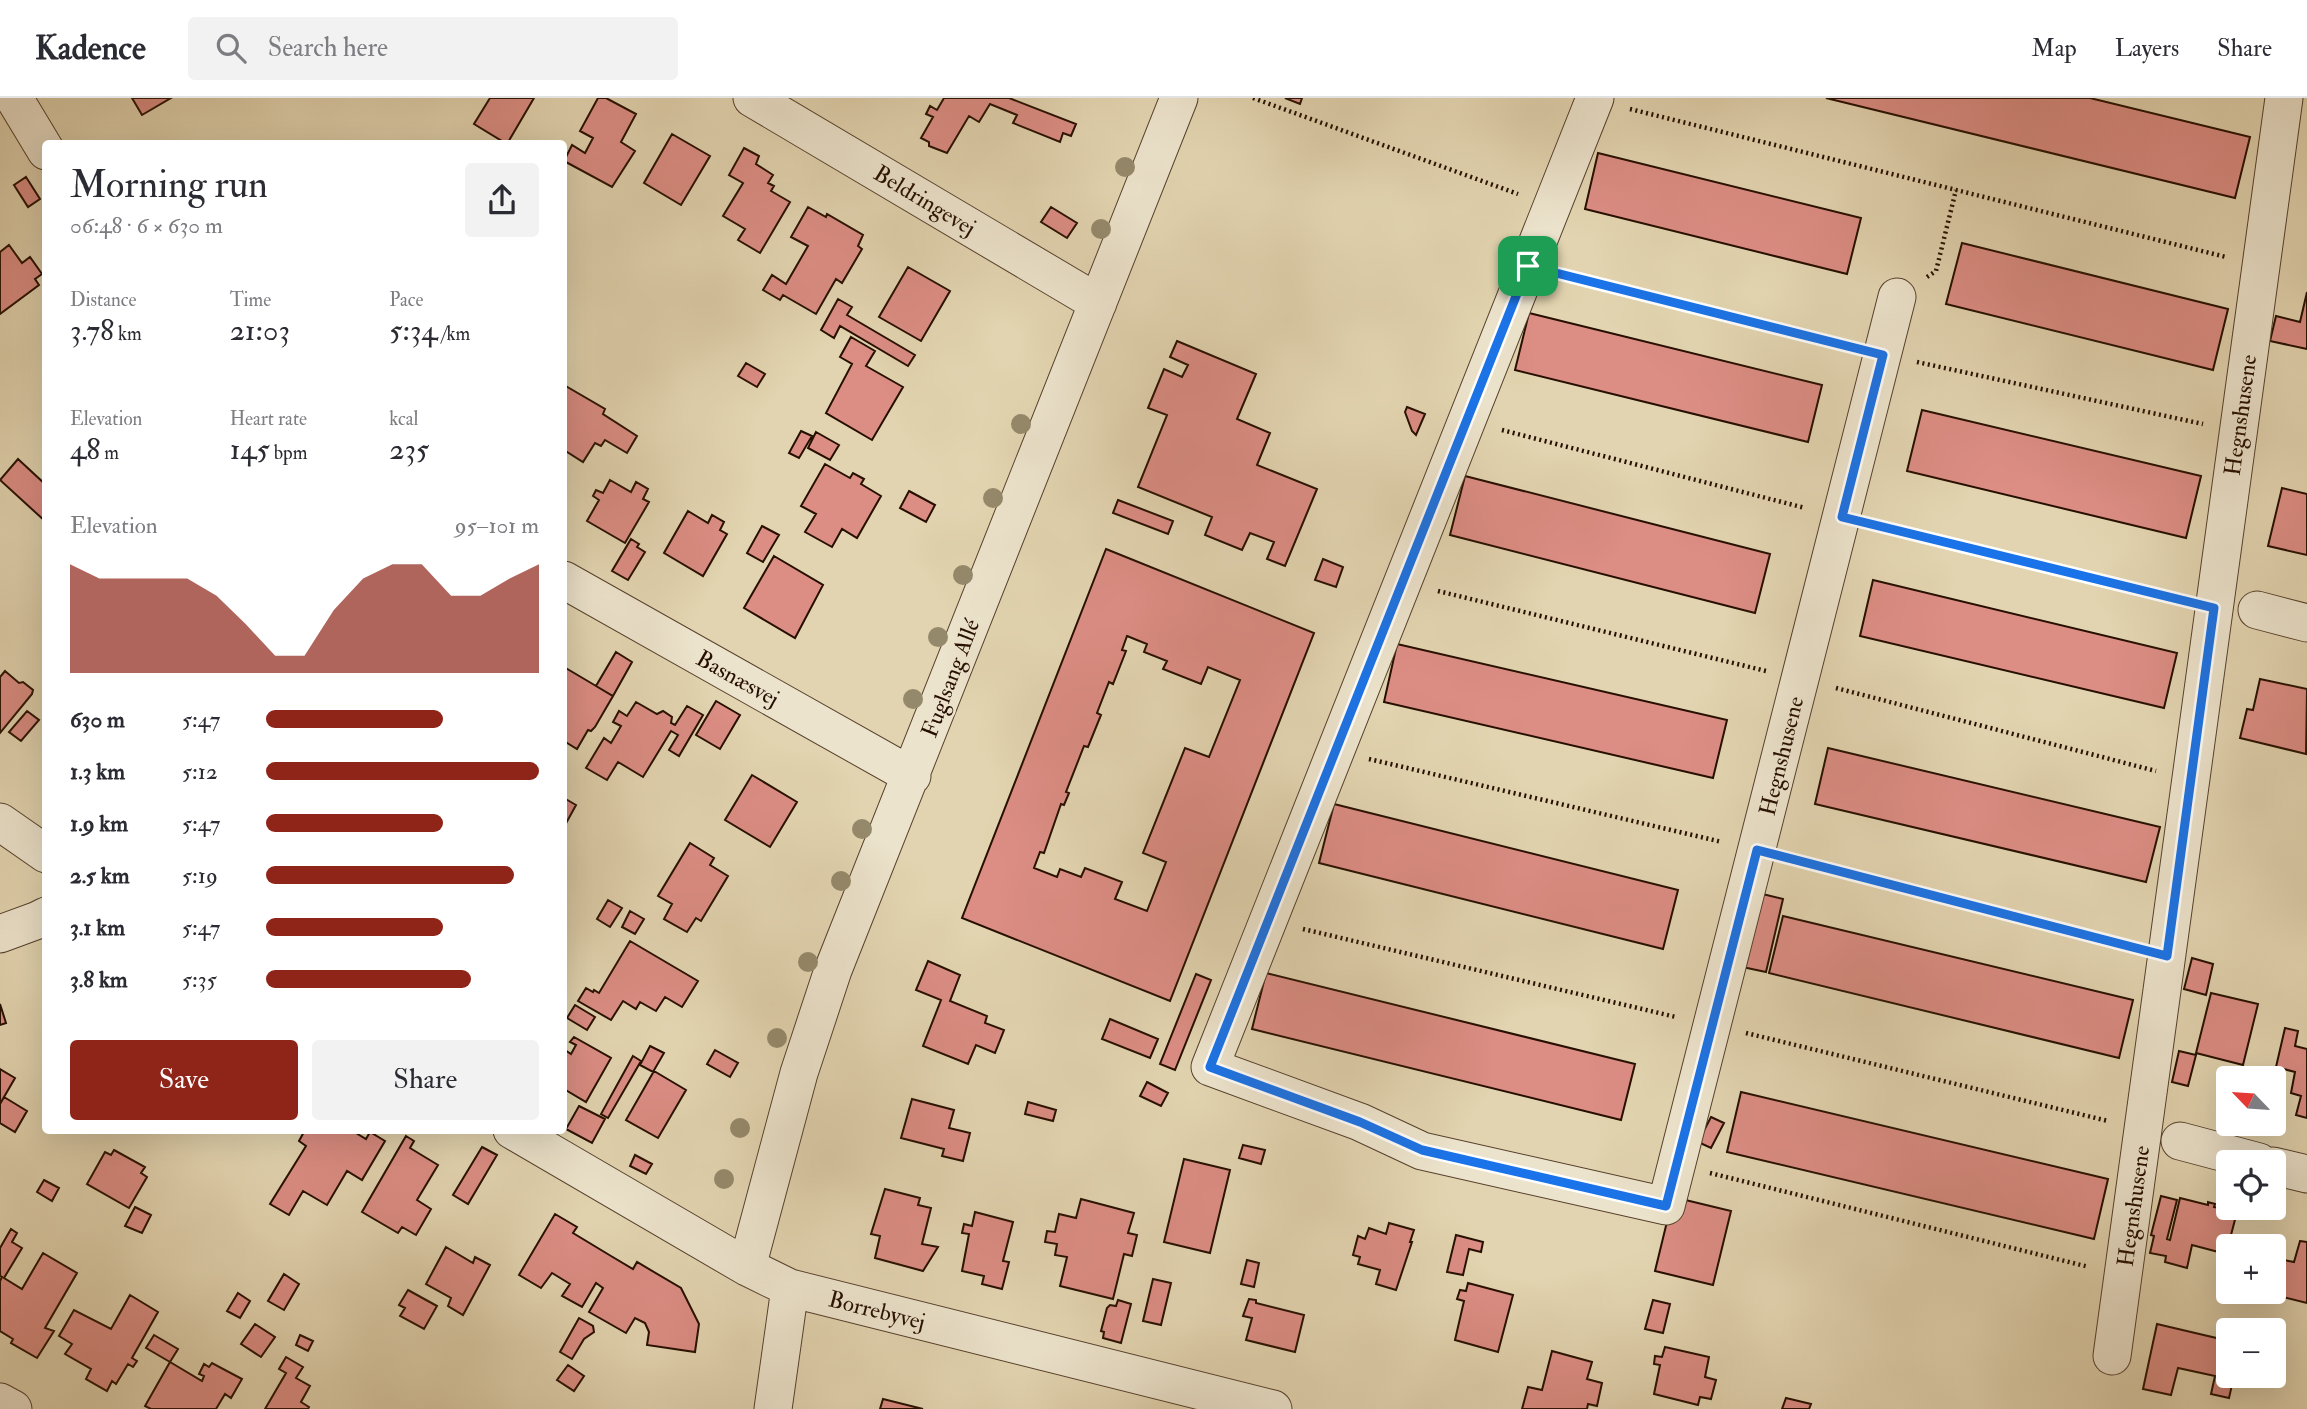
<!DOCTYPE html>
<meta charset="utf-8">
<style>
body{margin:0;font-family:"IM FELL Double Pica",serif;background:#f2f2f3;color:#2b2b33;height:100vh;display:flex;flex-direction:column;font-size:26px;white-space:nowrap}
*{box-sizing:border-box;margin:0}
p{font-size:23px;color:#7c7c81}
.icon{flex:none;width:38px;height:38px;fill:none;stroke:currentColor;stroke-width:2;stroke-linecap:round;stroke-linejoin:round}
.map{position:relative;flex:1;overflow:hidden}
.details{position:absolute;left:42px;top:42px;width:525px;height:994px;display:flex;flex-direction:column;background:#fff;border-radius:7px;box-shadow:0 7px 28px #0002}
.details>*{flex:none}
.needle{width:46px;rotate:295deg}
.tools{position:absolute;left:2216px;top:968px;display:grid;gap:14px}
.tools a{display:grid;place-items:center;width:70px;height:70px;border-radius:7px;background:#fff;box-shadow:0 7px 28px #0002;font-size:35px}
.pin{position:absolute;display:grid;place-items:center;width:60px;height:60px;color:#fff;margin:-30px;border-radius:14px;box-shadow:0 4px 10px #0006}
.round{display:grid;place-items:center;flex:none;width:74px;height:74px;border-radius:7px;background:#f2f2f3}
.headline{display:flex;align-items:center;justify-content:space-between;height:119px;padding:0 28px}
h1{font-size:38px;font-weight:600;line-height:52px}
.figures{display:grid;grid-template-columns:repeat(3,1fr);gap:10px;height:119px;padding:7px 28px}
.figures div{display:grid;align-content:center}
.figures b{font-size:30px;font-weight:600}
.figures small{font-size:19px;font-weight:400}
.figures p{font-size:19px}
.chart{height:196px;padding:14px 28px}
.chart p{display:flex;justify-content:space-between}
.chart svg{width:100%;height:126px;margin-top:7px;fill:#8f2418;opacity:.7}
.button{display:flex;gap:14px;margin-top:auto;padding:14px 28px}
.button a{flex:1;height:80px;border-radius:7px;background:#8f2418;color:#fff;font-size:28px;font-weight:600;line-height:80px;text-align:center}
.button a+a{background:#f2f2f3;color:#2b2b33}
ul{padding:0 28px;list-style:none;font-size:23px}
li{display:grid;grid-template-columns:112px 84px 1fr;align-items:center;height:52px}
li i{height:18px;border-radius:9px;background:#8f2418}
header{display:flex;align-items:center;gap:42px;box-sizing:border-box;height:98px;padding:0 35px;background:#fff;border-bottom:2px solid #e1e1e2}
header strong{font-size:33px}
nav{display:flex;gap:38px;margin-inline-start:auto;font-size:24px}
.search{width:490px;height:63px;background:#f2f2f3;display:flex;align-items:center;gap:18px;box-sizing:border-box;padding:0 24px;border-radius:7px;color:#7c7c81;font-size:26px}
.map>svg:first-child{display:block}
</style>
<header>
<strong>Kadence</strong>
<div class="search"><svg class="icon" aria-label="search" viewBox="0 0 24 24"><circle cx="10" cy="10" r="6"/><path d="M15 15l6 6"/></svg>Search here</div>
<nav><a>Map</a><a>Layers</a><a>Share</a></nav>
</header>
<div class="map">
<svg width="2307" height="1311" viewBox="0 0 2307 1311">
<rect width="100%" height="100%" fill="#e2d4b0"/>
<filter id="stains"><feTurbulence type="fractalNoise" baseFrequency=".00286" numOctaves="4"/><feColorMatrix values="0 0 0 0 .2 0 0 0 0 .09 0 0 0 0 .02 0 0 0 .5 -.17"/></filter>
<radialGradient id="worn" r=".72"><stop offset=".6" stop-color="#630" stop-opacity="0"/><stop offset="1" stop-color="#630" stop-opacity=".3"/></radialGradient>
<path fill="#dc8d84" stroke="#270f00" stroke-width="2" fill-rule="evenodd" d="M132,0H171L142,17Z
M490,0H534L507,46L474,26Z
M598,0H606L636,16L621,44L635,53L612,89L564,63L572,47L585,55L593,40L580,33Z
M944,0H1009L1076,26L1071,38L1063,35L1060,44L1013,25L1017,17L990,6L979,24L969,18L947,55L929,48V44L921,40L933,19L926,16L930,8L937,12Z
M1285,0H1302L1300,6Z
M1826,0H2090L2250,39L2235,100Z
M672,36L710,58L681,107L644,85Z
M744,50L759,58L756,66L773,77L768,85L774,88L771,93L790,104L760,155L738,142L745,131L723,118L743,85L729,77Z
M1598,55L1861,120L1847,176L1585,111Z
M26,79L40,101L28,109L14,87Z
M808,109L826,119L827,116L863,137L858,148L862,151L842,185L836,181L816,216L783,197L780,202L763,192L772,177L786,186L808,148L791,139Z
M1051,109L1077,125L1067,140L1041,124Z
M1962,145L2228,211L2213,272L1946,206Z
M9,147L22,165L30,159L42,176L35,181L39,187L0,216V154Z
M908,169L950,193L921,243L879,219Z
M2307,194V251L2270,243L2276,218L2300,224Z
M838,201L852,209L847,217L915,257L908,268L840,228L834,240L821,232Z
M1529,215L1822,287L1808,344L1515,272Z
M851,239L875,253L866,268L903,289L872,342L826,315L852,266L840,259Z
M1177,243L1256,276L1237,321L1270,335L1257,367L1317,391L1285,468L1267,461L1274,444L1250,435L1242,452L1205,437L1212,419L1138,389L1167,317L1148,310L1164,271L1182,279L1188,267L1170,259Z
M746,265L765,276L757,289L738,278Z
M564,287L605,311L603,316L637,338L627,355L605,342L601,348L595,345L583,364L564,352Z
M1407,309L1425,316L1416,337L1412,333L1405,314Z
M1922,312L2201,378L2186,440L1907,373Z
M801,333L812,338L799,360L789,355Z
M816,334L839,347L830,362L808,350Z
M18,361L46,387V424L0,382Z
M825,366L850,380L853,375L864,381L861,386L881,398L857,440L842,431L832,449L805,434L816,416L801,408Z
M1465,378L1770,456L1755,515L1450,437Z
M610,382L631,394L636,384L648,391L643,401L649,404L625,445L587,423L599,402L593,398L596,392L603,395Z
M2282,390L2307,396V457L2268,448Z
M909,393L935,407L926,424L900,410Z
M1118,402L1173,423L1168,436L1113,415Z
M688,413L708,425L712,417L724,424L720,432L727,436L703,478L664,455Z
M762,428L779,437L763,464L747,455Z
M631,441L639,446L637,449L645,454L628,482L612,473Z
M1106,451L1314,535L1170,903L962,820ZM1127,538L1147,546L1144,554L1167,563L1163,571L1201,586L1208,569L1240,582L1209,659L1185,650L1143,755L1166,764L1147,813L1115,801L1122,784L1085,770L1081,779L1060,771L1057,779L1034,770L1040,754L1044,755L1061,706L1064,707L1069,695L1066,694L1084,648L1088,649L1101,617L1097,615L1109,584L1113,586L1126,553L1122,552Z
M774,458L823,487L795,540L744,510Z
M1323,461L1343,469L1336,489L1315,482Z
M1873,482L2177,555L2164,610L1860,538Z
M1397,546L1727,622L1713,680L1384,604Z
M616,554L632,564L613,598L596,588Z
M564,569L613,598L595,629L591,633L588,632L577,651L564,643Z
M5,573L19,585L23,584L33,592L32,596L0,635V579Z
M2260,581L2307,591L2306,656L2240,640L2247,611L2253,612Z
M716,603L740,617L720,651L696,637Z
M636,604L657,616L663,613L672,619L671,625L675,627L687,608L703,617L679,658L669,652L678,637L671,633L643,679L618,664L607,682L586,670L604,640L611,645L621,628L613,624L619,613L627,618Z
M27,613L39,622L21,643L9,634Z
M1828,650L2160,729L2146,784L1815,706Z
M752,677L797,704L770,749L725,722Z
M564,700L576,707L564,729Z
M1334,706L1678,792L1663,851L1319,765Z
M690,745L714,760L710,767L728,778L701,823L696,820L687,834L664,821L672,806L658,798Z
M1750,793L1783,801L1766,874L1733,867Z
M608,802L622,810L610,829L597,821Z
M630,813L644,821L635,836L622,829Z
M1783,818L2133,902L2119,960L1769,875Z
M630,843L698,883L682,909L665,899L656,913L640,904L636,911L623,903L611,922L578,903L586,890L593,894L594,892L599,895Z
M2192,860L2213,866L2206,897L2184,891Z
M928,863L960,877L950,903L987,918L985,925L1004,932L995,955L976,947L968,966L923,948L941,902L916,892Z
M1266,875L1635,966L1621,1022L1252,931Z
M1196,876L1211,882L1175,972L1160,966Z
M2211,895L2258,906L2243,967L2196,955Z
M0,906L6,925L0,927Z
M575,907L595,919L587,932L567,920Z
M1110,921L1158,941L1150,960L1102,941Z
M2285,930L2298,933L2295,948L2307,951V1020L2296,1017L2301,998L2291,995L2295,974L2276,969Z
M574,939L611,960L586,1004L564,991V954L565,952L571,956L576,947L570,944Z
M650,948L664,955L653,974L640,967Z
M715,952L738,965L730,979L707,966Z
M2179,953L2196,957L2188,988L2172,984Z
M633,958L641,963L608,1020L601,1016Z
M0,971L15,980L0,1006Z
M654,973L686,992L658,1040L626,1022Z
M1147,984L1168,995L1161,1008L1140,998Z
M1741,994L2108,1081L2094,1141L1727,1054Z
M4,999L27,1013L15,1034L0,1025V1006Z
M912,1001L954,1012L949,1030L970,1035L963,1063L942,1058L944,1051L901,1040Z
M1028,1004L1056,1012L1053,1023L1025,1016Z
M579,1008L605,1021L592,1045L566,1031Z
M1711,1019L1724,1025L1711,1050L1698,1044Z
M305,1032H351L366,1041L370,1034L385,1043L362,1082L347,1073L327,1107L303,1093L289,1117L270,1106L306,1048L299,1043Z
M406,1038L414,1043L410,1050L438,1067L417,1102L431,1111L416,1137L402,1129L398,1135L362,1114Z
M1243,1047L1265,1052L1261,1066L1239,1060Z
M482,1049L497,1057L468,1106L453,1097Z
M114,1052L145,1069L141,1075L147,1079L129,1110L87,1086L105,1054L111,1057Z
M635,1057L652,1066L646,1076L630,1068Z
M1184,1061L1230,1072L1210,1155L1164,1144Z
M44,1082L59,1090L52,1103L37,1094Z
M885,1091L920,1100L918,1107L931,1110L922,1146L938,1149L923,1173L875,1160L880,1138L871,1136Z
M2161,1098L2177,1102L2167,1141L2170,1142L2180,1100L2208,1107V1104L2215,1106L2214,1109L2237,1114L2226,1156L2192,1147L2187,1170L2165,1164L2166,1158L2150,1155L2154,1138L2151,1137Z
M1673,1099L1731,1113L1713,1187L1655,1173Z
M1081,1101L1134,1115L1128,1135L1137,1137L1132,1158L1124,1156L1113,1201L1060,1188L1067,1159L1055,1157L1057,1146L1045,1144L1047,1133L1055,1134L1059,1116L1076,1120Z
M135,1109L151,1117L142,1135L125,1128Z
M975,1114L1013,1124L1003,1163L1009,1164L1002,1191L982,1186L984,1178L962,1173L969,1136L962,1135L964,1126L972,1128Z
M555,1116L577,1129L573,1135L611,1158L633,1171L637,1164L681,1190L699,1226L695,1254L647,1247L649,1234L645,1225L635,1220L626,1235L589,1214L603,1190L596,1185L582,1209L562,1198L570,1186L552,1175L541,1190L519,1177Z
M1389,1125L1414,1132L1410,1144H1412L1396,1192L1376,1186L1380,1172L1358,1166L1360,1159L1353,1157L1358,1138L1365,1141L1369,1130L1386,1136Z
M11,1131L17,1135L12,1144L22,1150L4,1180L22,1191L43,1155L77,1175L45,1230L54,1233L37,1260L11,1245L13,1241L0,1233V1183L2,1179L0,1178V1150Z
M1456,1137L1483,1144L1481,1154L1469,1151L1463,1177L1447,1174Z
M2300,1143L2307,1144V1205L2275,1197L2284,1162L2294,1164Z
M446,1149L473,1165L475,1159L490,1167L463,1217L448,1208L451,1200L426,1186Z
M1247,1162L1259,1165L1254,1189L1241,1186Z
M284,1176L299,1186L284,1212L268,1203Z
M1153,1181L1171,1185L1161,1227L1143,1223Z
M1468,1185L1513,1197L1498,1254L1455,1242L1464,1203L1457,1201L1460,1192L1466,1193Z
M408,1192L437,1208L424,1231L400,1218L405,1210L399,1207Z
M238,1195L250,1203L240,1220L227,1213Z
M130,1197L158,1214L132,1260L137,1263L133,1269L128,1266L116,1286L112,1283L107,1293L86,1281L91,1271L65,1256L72,1246L59,1238L74,1212L111,1231Z
M1249,1201L1256,1202V1205L1304,1217L1295,1254L1246,1242L1252,1220L1243,1218Z
M1118,1202L1131,1206L1121,1245L1103,1240L1104,1234L1101,1233L1107,1210L1110,1207L1116,1208Z
M1653,1202L1670,1206L1663,1235L1645,1231Z
M579,1220L593,1228L594,1234L584,1241L572,1261L560,1254Z
M255,1226L275,1239L261,1259L241,1246Z
M2157,1226L2225,1242L2228,1233V1278H2234L2229,1300L2211,1296L2215,1278L2178,1270L2171,1297L2143,1291Z
M154,1237L178,1251L170,1264L146,1250Z
M300,1237L313,1243L308,1253L296,1247Z
M1665,1249L1709,1259L1705,1279L1716,1282L1711,1301L1700,1299L1698,1307L1654,1296L1660,1267L1654,1266L1655,1258L1662,1259Z
M1552,1253L1592,1264L1587,1281L1602,1285L1597,1308L1588,1306L1587,1311H1522L1528,1289L1542,1292Z
M286,1259L303,1269L296,1280L310,1288L301,1304L309,1309L308,1311H265L286,1275L279,1271Z
M170,1264L202,1283L204,1278L199,1276L204,1266L209,1269L212,1265L242,1281L231,1300L225,1296L216,1311H151L145,1308Z
M568,1267L584,1278L574,1293L557,1282Z
M1786,1300L1811,1306L1809,1311H1782Z
M883,1301L923,1311H880Z"/>
<g fill="none" stroke-linecap="round" stroke-linejoin="round">
<defs>
<path id="minor" d="M14,0L46,53
M752,0L1098,205
M1595,0L1210,969L1360,1024L1422,1053L1666,1108L1897,199
M564,482L912,678
M2257,512L2307,525
M0,724L46,756
M0,836L38,822L46,818
M512,1032L747,1169L790,1190L1273,1311
M2180,1043L2259,1064
M2273,1068L2307,1076
M747,1169L799,975L833,872L1179,0
M2112,1258L2284,0
M0,1304L13,1311
M773,1311L790,1190"/>
</defs>
<use href="#minor" stroke="#56402c" stroke-width="39"/>
<path stroke="#270f00" stroke-width="4.5" stroke-dasharray="2 3.5" stroke-linecap="butt" d="M1253,0L1518,96
M1630,11L2226,159
M1564,177L1847,248
M1927,179L1936,173L1956,92
M1917,264L2203,326
M1502,332L1805,410
M1875,427L2179,502
M1438,493L1766,573
M1836,590L2156,673
M1369,661L1722,744
M1791,761L2132,848
M1303,831L1676,919
M1746,935L2108,1023
M1710,1075L2089,1169"/>
<use href="#minor" stroke="#ece3cc" stroke-width="37"/>
</g>
<g fill="#95896b">
<circle cx="1125" cy="69" r="10"/>
<circle cx="1101" cy="131" r="10"/>
<circle cx="1021" cy="326" r="10"/>
<circle cx="993" cy="400" r="10"/>
<circle cx="963" cy="477" r="10"/>
<circle cx="938" cy="539" r="10"/>
<circle cx="913" cy="601" r="10"/>
<circle cx="862" cy="731" r="10"/>
<circle cx="841" cy="783" r="10"/>
<circle cx="808" cy="864" r="10"/>
<circle cx="777" cy="940" r="10"/>
<circle cx="740" cy="1030" r="10"/>
<circle cx="724" cy="1081" r="10"/>
</g>
<g fill="none" stroke-linecap="round" stroke-linejoin="round">
<defs>
<path id="route" d="M1528,168L1883,257L1842,419L2214,510L2167,858L1757,752L1666,1108L1422,1052L1360,1024L1210,969Z"/>
</defs>
<use href="#route" stroke="#fff" stroke-width="14"/>
<use href="#route" stroke="#1a73e8" stroke-width="9"/>
</g>
<g text-anchor="middle" stroke-width="5" stroke-linejoin="round" paint-order="stroke">
<g font-size="23" fill="#270f00" stroke="#ece3cc">
<text transform="translate(925 102) rotate(31)" y="8">Beldringevej</text>
<text transform="translate(2240 317) rotate(-82)" y="8">Hegnshusene</text>
<text transform="translate(738 580) rotate(29)" y="8">Basnæsvej</text>
<text transform="translate(950 580) rotate(-69)" y="8">Fuglsang Allé</text>
<text transform="translate(1781 658) rotate(-76)" y="8">Hegnshusene</text>
<text transform="translate(2133 1108) rotate(-82)" y="8">Hegnshusene</text>
<text transform="translate(877 1212) rotate(14)" y="8">Borrebyvej</text>
</g>
</g>
<rect width="100%" height="100%" filter="url(#stains)"/>
<rect width="100%" height="100%" fill="url(#worn)"/>
</svg>
<div class="tools">
<a><svg class="needle" viewBox="-14 -14 28 28"><path d="M0-13l5 13h-10z" fill="#e53935"/><path d="M0 13l5-13h-10z" fill="#7c7c81"/></svg></a>
<a><svg class="icon" aria-label="locate" viewBox="0 0 24 24"><circle cx="12" cy="12" r="6"/><path d="M12 2v4M12 18v4M2 12h4M18 12h4"/></svg></a>
<a>+</a>
<a>−</a>
</div>
<div class="pin" style="left:1528px;top:168px;background:#1e9e55"><svg class="icon" aria-label="arrive" viewBox="0 0 24 24"><path d="M6 21V4h12l-3 4 3 4H6"/></svg></div>
<section class="details">
<div class="headline"><div><h1>Morning run</h1><p>06:48 · 6 × 630 m</p></div><a class="round"><svg class="icon" aria-label="share" viewBox="0 0 24 24"><path d="M12 15V3M7 8l5-5 5 5M5 13v7h14v-7"/></svg></a></div>
<div class="figures">
<div><p>Distance</p><b>3.78<small> km</small></b></div>
<div><p>Time</p><b>21:03</b></div>
<div><p>Pace</p><b>5:34<small> /km</small></b></div>
</div>
<div class="figures">
<div><p>Elevation</p><b>48<small> m</small></b></div>
<div><p>Heart rate</p><b>145<small> bpm</small></b></div>
<div><p>kcal</p><b>235</b></div>
</div>
<div class="chart"><p><span>Elevation</span>95–101 m</p>
<svg viewBox="0 0 160 44" preserveAspectRatio="none"><path d="M0 44V6L10 11L20 11L30 11L40 11L50 17L60 27L70 38L80 38L90 22L100 11L110 6L120 6L130 17L140 17L150 11L160 6V44z"/></svg>
</div>
<ul>
<li><b>630 m</b>5:47<i style="width:65%"></i></li>
<li><b>1.3 km</b>5:12<i style="width:100%"></i></li>
<li><b>1.9 km</b>5:47<i style="width:65%"></i></li>
<li><b>2.5 km</b>5:19<i style="width:91%"></i></li>
<li><b>3.1 km</b>5:47<i style="width:65%"></i></li>
<li><b>3.8 km</b>5:35<i style="width:75%"></i></li>
</ul>
<div class="button"><a>Save</a><a>Share</a></div>
</section>
</div>
